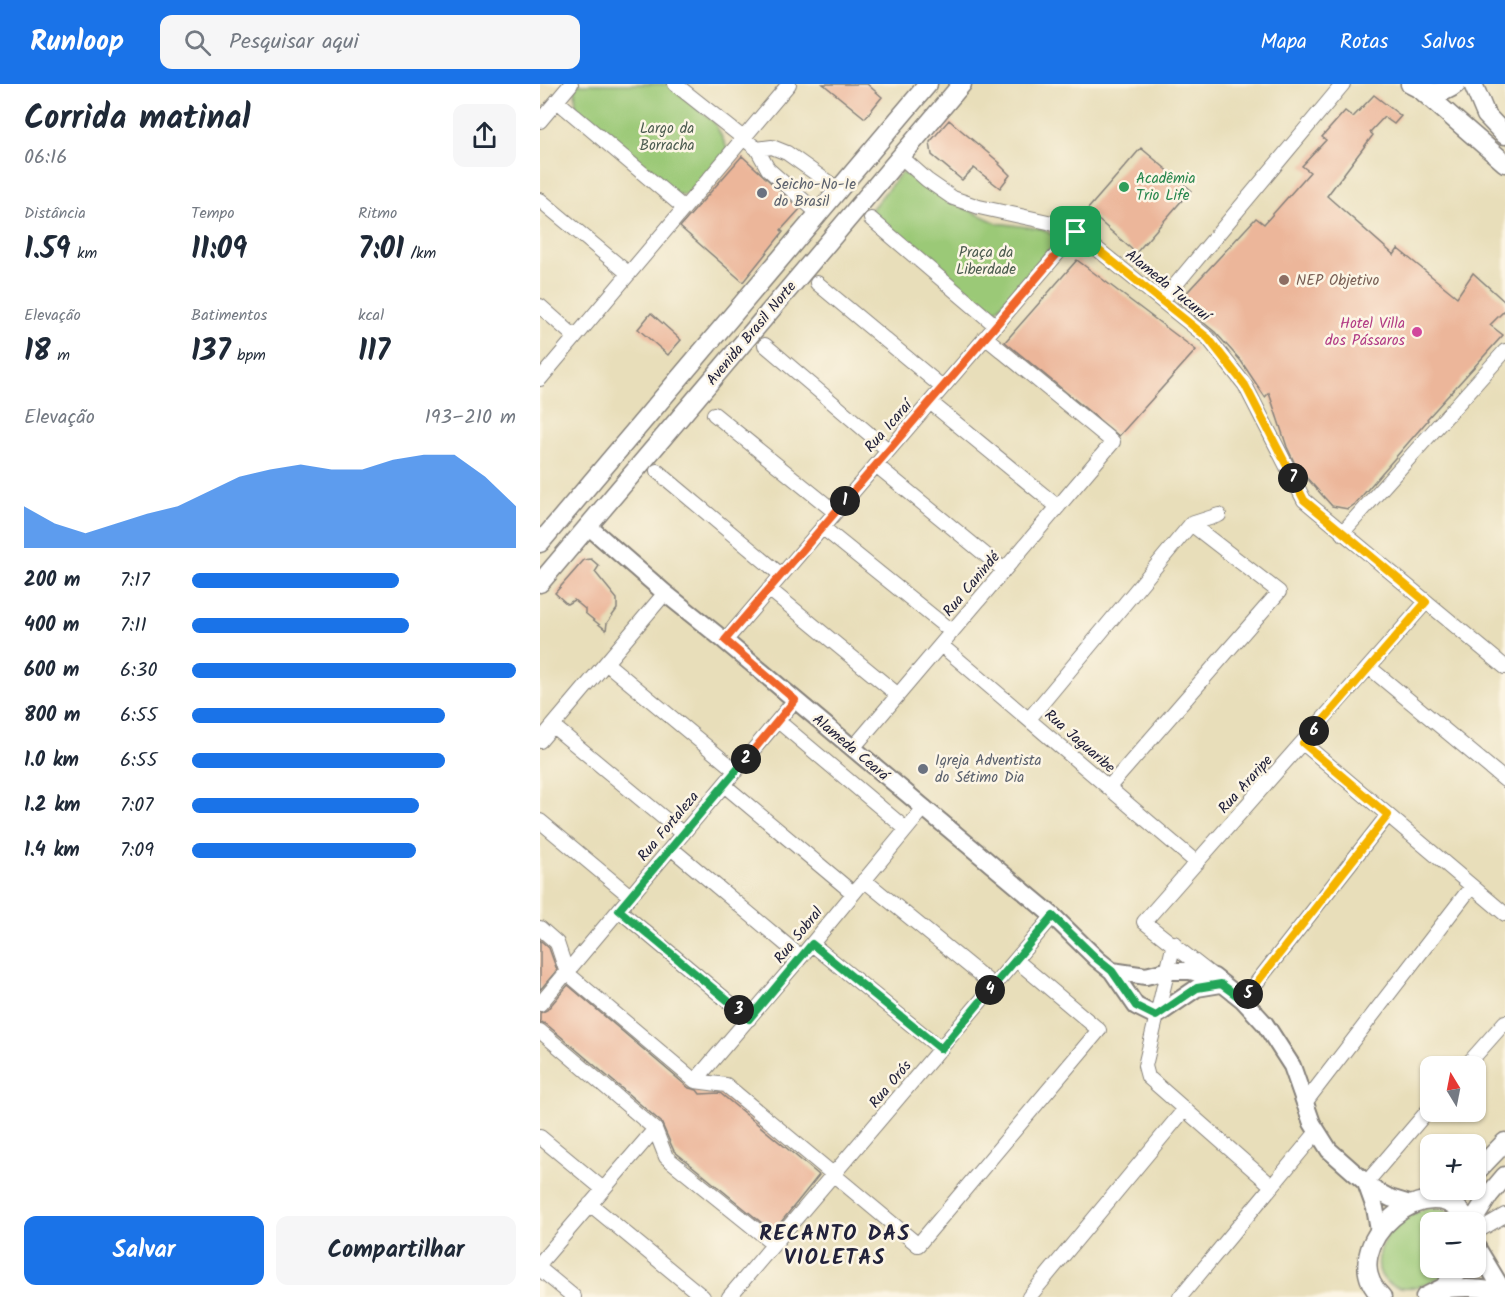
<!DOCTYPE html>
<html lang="pt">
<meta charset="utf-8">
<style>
body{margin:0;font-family:Kalam,sans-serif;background:#f6f6f7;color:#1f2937;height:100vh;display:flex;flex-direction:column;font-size:22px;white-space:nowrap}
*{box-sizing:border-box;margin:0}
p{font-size:20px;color:#747a83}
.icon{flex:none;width:33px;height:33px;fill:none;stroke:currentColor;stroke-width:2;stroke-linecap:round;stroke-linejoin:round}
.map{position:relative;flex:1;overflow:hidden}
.sheet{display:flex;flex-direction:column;background:#fff;width:540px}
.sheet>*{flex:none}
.needle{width:39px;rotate:350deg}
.fabs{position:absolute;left:880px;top:972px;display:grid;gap:12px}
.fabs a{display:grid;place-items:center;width:66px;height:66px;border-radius:12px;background:#fff;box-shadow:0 2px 4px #0004;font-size:30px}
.pin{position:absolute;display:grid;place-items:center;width:51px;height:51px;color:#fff;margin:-26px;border-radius:12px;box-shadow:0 3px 9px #0006}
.km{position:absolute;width:30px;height:30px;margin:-15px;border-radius:50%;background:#222;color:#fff;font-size:16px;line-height:30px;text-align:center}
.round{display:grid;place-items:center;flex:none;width:63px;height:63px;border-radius:12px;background:#f6f6f7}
.overview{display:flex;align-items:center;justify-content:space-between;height:102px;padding:0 24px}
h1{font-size:33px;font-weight:700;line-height:45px}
.metrics{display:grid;grid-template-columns:repeat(3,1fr);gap:9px;height:102px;padding:6px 24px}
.metrics div{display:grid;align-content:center}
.metrics b{font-size:30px;font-weight:700}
.metrics small{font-size:16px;font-weight:400}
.metrics p{font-size:16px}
.chart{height:168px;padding:12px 24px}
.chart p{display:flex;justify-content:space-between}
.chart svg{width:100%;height:108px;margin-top:6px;fill:#1a73e8;opacity:.7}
.cta{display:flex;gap:12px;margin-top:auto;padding:12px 24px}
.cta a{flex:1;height:69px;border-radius:12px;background:#1a73e8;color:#fff;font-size:24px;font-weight:700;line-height:69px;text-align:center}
.cta a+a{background:#f6f6f7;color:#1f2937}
ul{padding:0 24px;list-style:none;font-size:20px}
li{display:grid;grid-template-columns:96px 72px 1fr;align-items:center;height:45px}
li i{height:15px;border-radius:8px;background:#1a73e8}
header{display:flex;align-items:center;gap:36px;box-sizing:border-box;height:84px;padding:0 30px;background:#1a73e8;color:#fff}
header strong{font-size:28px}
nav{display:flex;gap:33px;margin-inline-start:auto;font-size:21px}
.search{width:420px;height:54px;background:#f6f6f7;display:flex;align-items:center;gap:15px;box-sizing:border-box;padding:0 21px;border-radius:12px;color:#747a83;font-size:22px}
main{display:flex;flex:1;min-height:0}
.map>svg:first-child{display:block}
</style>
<header>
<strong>Runloop</strong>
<div class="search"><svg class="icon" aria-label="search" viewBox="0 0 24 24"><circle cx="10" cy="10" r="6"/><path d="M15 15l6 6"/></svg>Pesquisar aqui</div>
<nav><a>Mapa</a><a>Rotas</a><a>Salvos</a></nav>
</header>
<main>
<section class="sheet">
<div class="overview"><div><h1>Corrida matinal</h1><p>06:16</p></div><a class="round"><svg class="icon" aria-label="share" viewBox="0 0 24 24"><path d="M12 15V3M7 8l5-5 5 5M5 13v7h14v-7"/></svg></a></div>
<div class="metrics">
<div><p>Distância</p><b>1.59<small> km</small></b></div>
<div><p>Tempo</p><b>11:09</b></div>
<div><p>Ritmo</p><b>7:01<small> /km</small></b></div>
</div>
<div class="metrics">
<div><p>Elevação</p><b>18<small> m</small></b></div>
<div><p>Batimentos</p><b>137<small> bpm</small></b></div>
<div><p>kcal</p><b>117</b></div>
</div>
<div class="chart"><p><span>Elevação</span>193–210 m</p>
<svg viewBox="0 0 160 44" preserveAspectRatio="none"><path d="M0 44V27L10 34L20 38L30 34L40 30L50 27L60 21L70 15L80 12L90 10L100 12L110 12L120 8L130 6L140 6L150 15L160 27V44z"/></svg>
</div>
<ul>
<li><b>200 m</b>7:17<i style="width:64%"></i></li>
<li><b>400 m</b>7:11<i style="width:67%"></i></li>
<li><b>600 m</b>6:30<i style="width:100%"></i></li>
<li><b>800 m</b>6:55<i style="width:78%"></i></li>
<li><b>1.0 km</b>6:55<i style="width:78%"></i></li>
<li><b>1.2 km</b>7:07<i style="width:70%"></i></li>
<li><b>1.4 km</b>7:09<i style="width:69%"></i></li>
</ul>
<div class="cta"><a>Salvar</a><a>Compartilhar</a></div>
</section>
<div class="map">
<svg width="965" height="1213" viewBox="0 0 965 1213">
<rect width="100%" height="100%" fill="#fcf5e5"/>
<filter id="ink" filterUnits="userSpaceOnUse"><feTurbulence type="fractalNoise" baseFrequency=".0167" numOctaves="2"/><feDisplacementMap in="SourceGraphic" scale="12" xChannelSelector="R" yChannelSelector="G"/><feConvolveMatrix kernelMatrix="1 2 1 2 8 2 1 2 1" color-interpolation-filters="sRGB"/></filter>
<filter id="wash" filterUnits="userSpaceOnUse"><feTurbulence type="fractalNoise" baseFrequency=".008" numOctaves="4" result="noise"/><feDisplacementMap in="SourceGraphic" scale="24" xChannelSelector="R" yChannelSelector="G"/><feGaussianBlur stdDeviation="1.35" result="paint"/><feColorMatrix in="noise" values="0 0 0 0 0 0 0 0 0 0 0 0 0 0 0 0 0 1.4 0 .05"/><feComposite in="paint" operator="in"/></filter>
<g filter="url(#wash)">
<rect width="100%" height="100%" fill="#e8deba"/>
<path fill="#9bc977" stroke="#5e7659" stroke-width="1.5" d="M37,0H128L175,39L188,66L151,111L131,110L36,27L35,3Z
M362,88L414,119L457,139L502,145L513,151V162L452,231L329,128Z
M886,1124L905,1125L919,1138H891V1184H910C885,1213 823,1213 842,1162C845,1155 848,1146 854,1142C863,1134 876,1129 886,1124Z"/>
<g id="blocks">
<path fill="#ecb69a" d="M283,0H327L342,13L325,34Z
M834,11L861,32L854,40L844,33L830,48L833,51L787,112L854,171L858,165L917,213L933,189L965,218V226L950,241L963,251L887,335L888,336L815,420L808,425L792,422L756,382L747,363L729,309L725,313L701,277L675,248L638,218L716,134L724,140L770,88L762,82L786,56L782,53L805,27L813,33Z
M409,36L460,79L459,80L470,91L460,104L434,84L422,96L392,71L390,58Z
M601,64L651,106L596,169L547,126Z
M202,72L260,125L241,146L243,148L203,198L140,143Z
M537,176L656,266L579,352L465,258Z
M111,229L141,256L128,271L98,245Z
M51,475L59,482L55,488L77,515V525L67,539L66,546L45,529V525L34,516L27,520L15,509L44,476Z
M0,856L9,864L17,886L0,906Z
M28,901L149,1004L157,1006L160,1010L180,1009L279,1091L233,1148L134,1067L121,1038L6,940L0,938V929L7,926Z"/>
</g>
</g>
<g filter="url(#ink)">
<use href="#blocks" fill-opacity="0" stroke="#85807a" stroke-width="1.5"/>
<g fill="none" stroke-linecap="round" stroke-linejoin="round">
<defs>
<path id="minor" d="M135,0L217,65L228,85L279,130
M17,17L144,124
M0,37L31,0
M217,65L232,63L247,69L299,106
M360,72L387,96L413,114L439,123L508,138L536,148L668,254L705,301L764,416L965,583
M0,116L89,190
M331,135L455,241
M277,199L402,303
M622,217L803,0
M0,222L35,253
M225,261L348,366
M0,295L249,0
M390,318L518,423
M174,330L295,428
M336,381L464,486
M117,387L241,491
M282,443L412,548
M802,449L965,267
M229,505L358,611
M185,557L536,148
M401,561L657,779
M66,579L196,687
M830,584L965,696
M489,635L651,440L679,431
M238,637L366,745
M13,642L143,750
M0,657L125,509
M763,659L965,830
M313,664L573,358L445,253
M184,701L313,809
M569,703L739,508L651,440
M0,737L90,812
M131,764L261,873
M324,796L454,902
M79,826L209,935
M0,844L17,859L27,889L155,997
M634,859L605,982L608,993L732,1102
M272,860L401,965
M673,892L604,838L886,518
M703,916L848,731
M0,920L255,616
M0,947L115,1045L126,1073L234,1160
M926,982L965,938
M155,997L186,1001L378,1161L559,946L476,876
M155,997L261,873L384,724
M764,1020L932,802
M0,1053L63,1105
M826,1099L891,1023
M50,1120L163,1213
M936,1148L965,1131
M0,1179L115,1045
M0,1185L34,1213
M189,1213L513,832
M489,1213L644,1026
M640,1213L776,1049"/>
<path id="tertiary" d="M48,442L125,509L185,557L513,832L557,875L572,887L596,922L616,932L657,904L681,900
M572,887L606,892L626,887H650L674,893L703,916L725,940L752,982L772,1039L789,1066L833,1105L850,1114L873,1121
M826,1099L835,1124L839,1146
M936,1162L965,1210
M900,1206C923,1203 941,1203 964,1209"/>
<path id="secondary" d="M870,0C886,9 901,13 916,0
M933,0L946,31L965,51
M881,6L965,79
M0,459L388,0
M0,499L422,0
M936,1088L965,1058
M932,1138L949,1111L965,1092
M842,1213C789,1163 895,1075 928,1138
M885,1213L903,1204L922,1184"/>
</defs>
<use href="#minor" stroke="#85807a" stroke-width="16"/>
<use href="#tertiary" stroke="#85807a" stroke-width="20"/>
<use href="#secondary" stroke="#85807a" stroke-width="21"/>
<use href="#minor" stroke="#fff" stroke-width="14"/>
<use href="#tertiary" stroke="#fff" stroke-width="16"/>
<use href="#secondary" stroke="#fff" stroke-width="18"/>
</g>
</g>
<g fill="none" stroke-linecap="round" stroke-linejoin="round" filter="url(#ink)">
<defs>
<path id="split-1" d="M305,417L536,148"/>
<path id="split-2" d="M206,675L255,616L185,556L305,417"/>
<path id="split-3" d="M199,926L79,826L206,675"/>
<path id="split-4" d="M199,926L209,935L272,860L401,965L450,906"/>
<path id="split-5" d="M450,906L513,832L557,875L572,887L596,922L616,932L657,904L681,900L703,916L708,910"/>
<path id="split-6" d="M708,910L848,731L763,659L774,647"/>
<path id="split-7" d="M753,394L764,416L886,518L774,647"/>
<path id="split-8" d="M536,148L668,254L705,301L753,394"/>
</defs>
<use href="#split-1" stroke="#fff" stroke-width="12"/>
<use href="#split-2" stroke="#fff" stroke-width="12"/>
<use href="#split-3" stroke="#fff" stroke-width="12"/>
<use href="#split-4" stroke="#fff" stroke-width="12"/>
<use href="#split-5" stroke="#fff" stroke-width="12"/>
<use href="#split-6" stroke="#fff" stroke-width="12"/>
<use href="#split-7" stroke="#fff" stroke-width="12"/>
<use href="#split-8" stroke="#fff" stroke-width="12"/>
<use href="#split-1" stroke="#f0652b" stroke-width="8"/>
<use href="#split-2" stroke="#f0652b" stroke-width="8"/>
<use href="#split-3" stroke="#22a559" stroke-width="8"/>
<use href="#split-4" stroke="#22a559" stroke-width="8"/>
<use href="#split-5" stroke="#22a559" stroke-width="8"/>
<use href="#split-6" stroke="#f5b400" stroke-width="8"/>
<use href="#split-7" stroke="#f5b400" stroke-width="8"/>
<use href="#split-8" stroke="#f5b400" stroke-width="8"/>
</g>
<circle fill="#2e9e5b" stroke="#fcf5e5" stroke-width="2" cx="584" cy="103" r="6"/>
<g fill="#6b7280" stroke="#fcf5e5" stroke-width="2">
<circle cx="222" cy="109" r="6"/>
<circle cx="383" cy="685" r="6"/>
</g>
<circle fill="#8d6e63" stroke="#fcf5e5" stroke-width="2" cx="744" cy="196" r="6"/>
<circle fill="#d1479c" stroke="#fcf5e5" stroke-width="2" cx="877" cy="248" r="6"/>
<g text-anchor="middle" stroke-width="5" stroke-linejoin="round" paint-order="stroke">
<g font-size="15" fill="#4c5c50" stroke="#fcf5e5">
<text x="127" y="49">Largo da<tspan x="127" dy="17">Borracha</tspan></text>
<text x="446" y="173">Praça da<tspan x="446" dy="17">Liberdade</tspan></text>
</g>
<g font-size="15" fill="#27864d" stroke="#fcf5e5" text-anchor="start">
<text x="596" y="99">Acadêmia<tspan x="596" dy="17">Trio Life</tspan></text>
</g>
<g font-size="15" fill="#5b616d" stroke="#fcf5e5" text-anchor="start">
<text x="234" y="105">Seicho-No-Ie<tspan x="234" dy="17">do Brasil</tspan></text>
<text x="395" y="681">Igreja Adventista<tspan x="395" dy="17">do Sétimo Dia</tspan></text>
</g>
<g font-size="15" fill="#785e54" stroke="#fcf5e5" text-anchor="start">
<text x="756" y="201">NEP Objetivo</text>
</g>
<g font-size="15" fill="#22223b" stroke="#fcf5e5">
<text transform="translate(628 201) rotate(39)" y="5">Alameda Tucuruí</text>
<text transform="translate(211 249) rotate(-50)" y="5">Avenida Brasil Norte</text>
<text transform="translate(348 342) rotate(-49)" y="5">Rua Icaraí</text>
<text transform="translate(431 500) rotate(-50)" y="5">Rua Canindé</text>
<text transform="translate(540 657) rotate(41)" y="5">Rua Jaguaribe</text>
<text transform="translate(311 663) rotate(40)" y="5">Alameda Ceará</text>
<text transform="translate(705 700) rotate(-48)" y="5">Rua Araripe</text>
<text transform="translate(128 742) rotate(-50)" y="5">Rua Fortaleza</text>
<text transform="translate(258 851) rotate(-51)" y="5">Rua Sobral</text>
<text transform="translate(350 1000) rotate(-50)" y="5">Rua Orós</text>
</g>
<g font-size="15" fill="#b23c85" stroke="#fcf5e5" text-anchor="end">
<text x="865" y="244">Hotel Villa<tspan x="865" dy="17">dos Pássaros</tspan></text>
</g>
<g font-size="21" font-weight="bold" letter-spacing="1.5" fill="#22223b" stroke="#fcf5e5">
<text x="295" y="1156">RECANTO DAS<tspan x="295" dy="24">VIOLETAS</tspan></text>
</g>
</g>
</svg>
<div class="fabs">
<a><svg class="needle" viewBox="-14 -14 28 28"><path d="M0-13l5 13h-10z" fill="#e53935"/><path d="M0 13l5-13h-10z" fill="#747a83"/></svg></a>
<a>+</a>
<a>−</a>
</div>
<div class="pin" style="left:536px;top:148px;background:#1e9e55"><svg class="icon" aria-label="arrive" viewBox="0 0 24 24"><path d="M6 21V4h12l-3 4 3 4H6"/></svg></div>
<b class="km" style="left:305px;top:417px">1</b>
<b class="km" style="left:206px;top:675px">2</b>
<b class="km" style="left:199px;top:926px">3</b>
<b class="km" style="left:450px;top:906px">4</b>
<b class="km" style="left:708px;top:910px">5</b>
<b class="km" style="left:774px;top:647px">6</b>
<b class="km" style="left:753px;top:394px">7</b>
</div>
</main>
